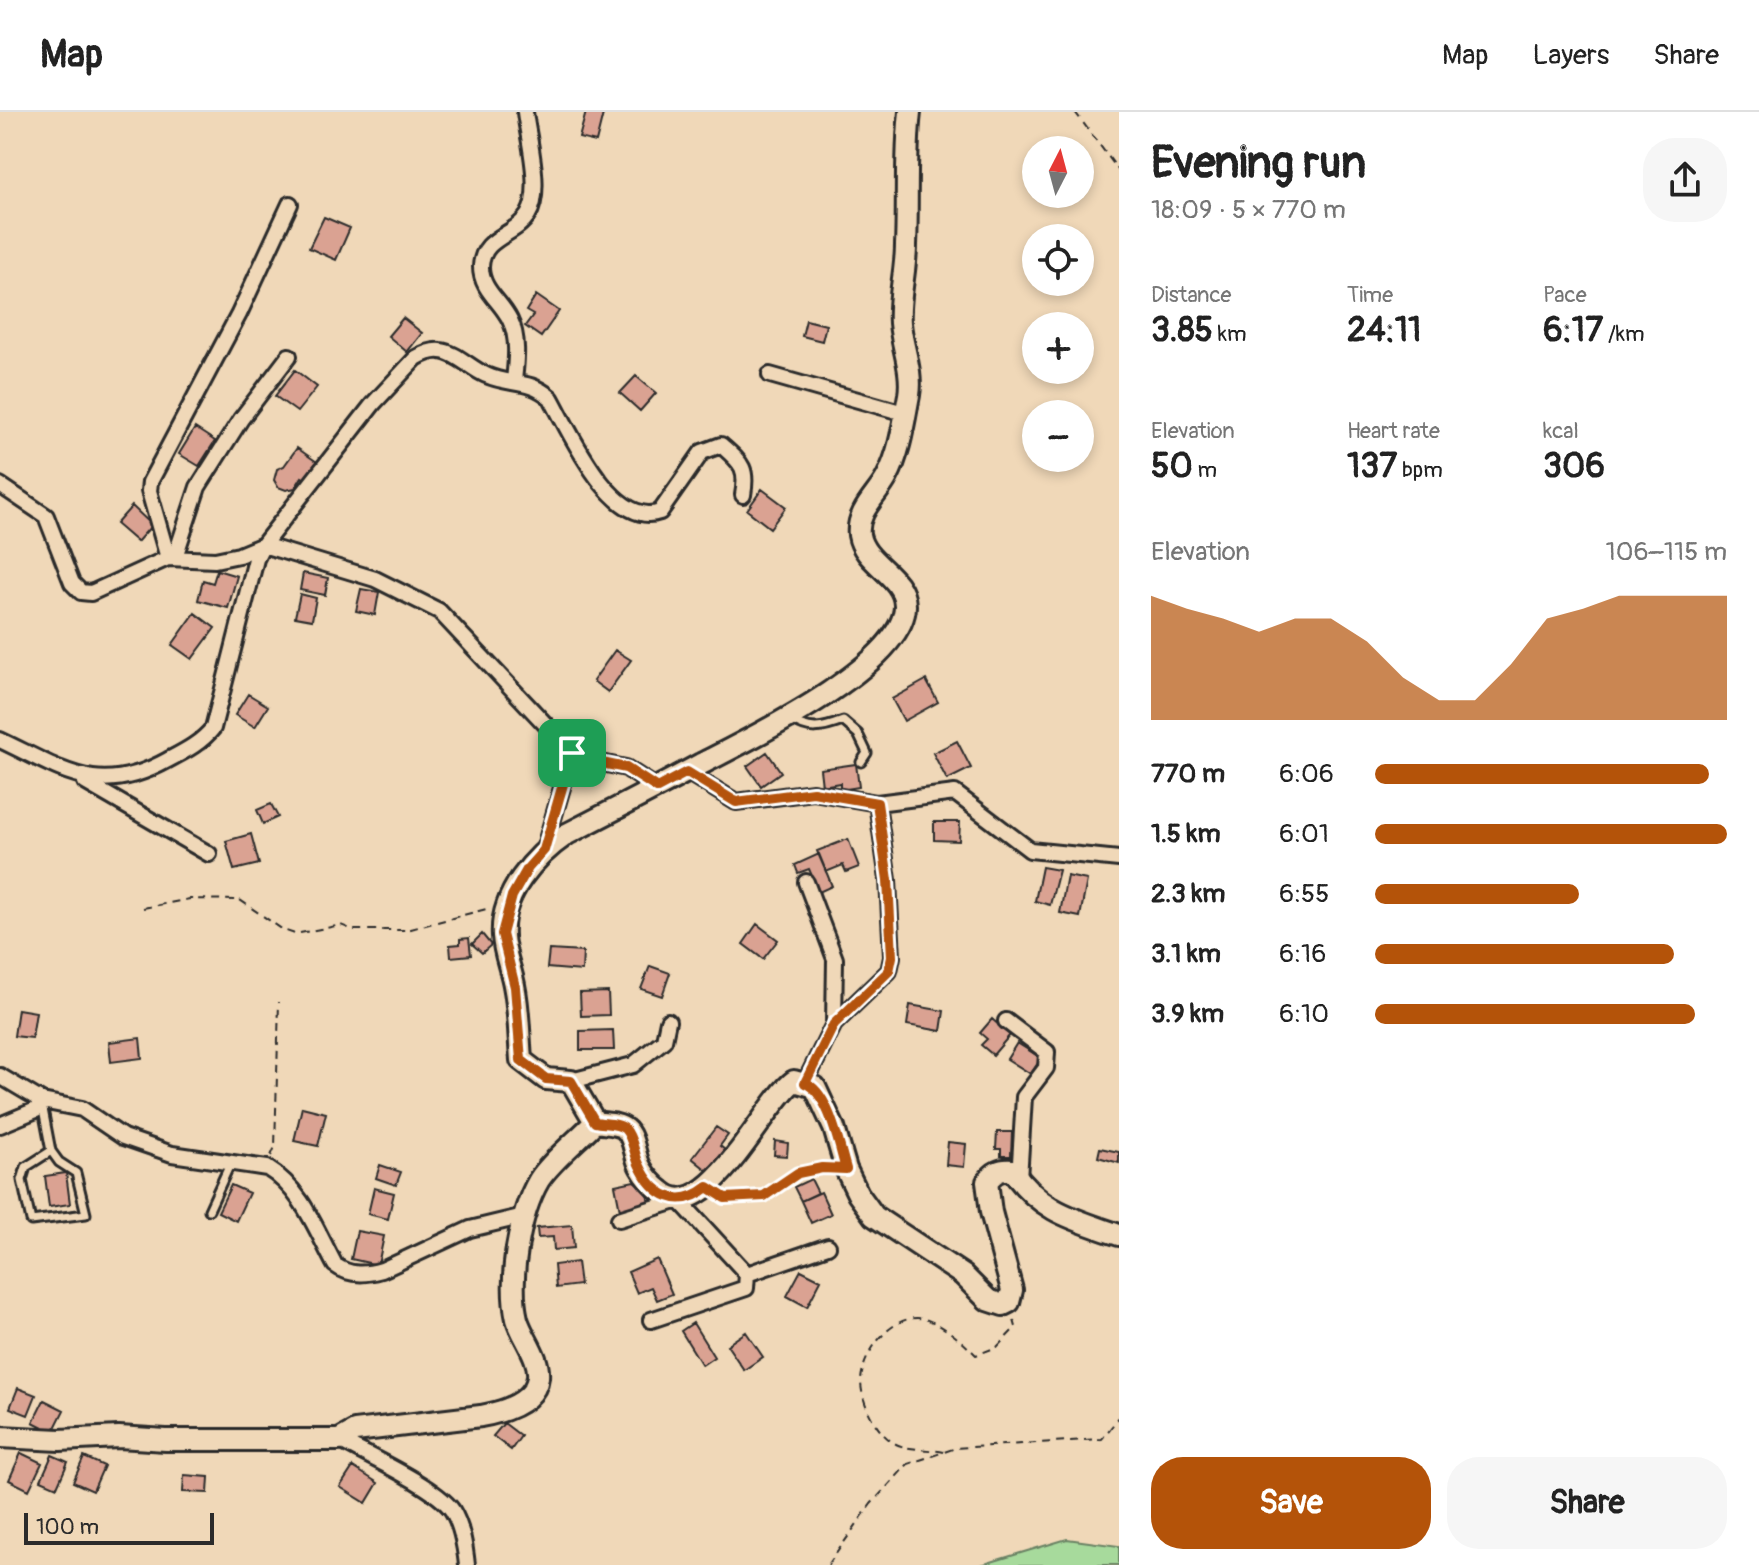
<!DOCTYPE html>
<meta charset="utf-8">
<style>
body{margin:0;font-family:Pangolin,sans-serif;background:#f6f6f6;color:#222;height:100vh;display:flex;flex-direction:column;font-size:30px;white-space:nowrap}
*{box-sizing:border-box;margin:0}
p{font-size:26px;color:#767676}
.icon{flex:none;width:44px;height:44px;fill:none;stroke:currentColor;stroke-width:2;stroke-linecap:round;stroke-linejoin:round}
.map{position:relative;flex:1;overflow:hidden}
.panel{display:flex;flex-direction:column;background:#fff;width:640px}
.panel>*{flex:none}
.needle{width:52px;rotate:6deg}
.buttons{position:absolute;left:1022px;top:24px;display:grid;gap:16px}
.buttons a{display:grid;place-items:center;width:72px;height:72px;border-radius:50%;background:#fff;box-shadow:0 4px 12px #0003;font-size:40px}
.scale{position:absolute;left:24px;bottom:20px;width:190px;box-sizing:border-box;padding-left:8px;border:4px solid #2b2b2b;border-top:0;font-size:22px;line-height:28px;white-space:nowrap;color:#2b2b2b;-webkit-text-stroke:6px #f0d8b8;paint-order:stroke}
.pin{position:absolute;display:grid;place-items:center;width:68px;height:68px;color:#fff;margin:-34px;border-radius:16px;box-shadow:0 4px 12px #0006}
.round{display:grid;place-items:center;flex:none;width:84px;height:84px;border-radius:32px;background:#f6f6f6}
.overview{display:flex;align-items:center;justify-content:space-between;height:136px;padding:0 32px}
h1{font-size:44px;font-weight:800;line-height:60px}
.stats{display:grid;grid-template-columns:repeat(3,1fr);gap:12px;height:136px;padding:8px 32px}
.stats div{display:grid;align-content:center}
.stats b{font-size:34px;font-weight:800}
.stats small{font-size:22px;font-weight:400}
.stats p{font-size:22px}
.chart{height:224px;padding:16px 32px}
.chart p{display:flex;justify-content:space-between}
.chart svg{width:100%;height:144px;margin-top:8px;fill:#b45309;opacity:.7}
.action{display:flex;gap:16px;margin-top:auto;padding:16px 32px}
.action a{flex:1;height:92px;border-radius:32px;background:#b45309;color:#fff;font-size:32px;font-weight:800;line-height:92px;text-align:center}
.action a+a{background:#f6f6f6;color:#222}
ul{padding:0 32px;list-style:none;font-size:26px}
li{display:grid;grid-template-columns:128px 96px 1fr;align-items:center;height:60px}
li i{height:20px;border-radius:10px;background:#b45309}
header{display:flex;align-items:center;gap:48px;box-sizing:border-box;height:112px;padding:0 40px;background:#fff;border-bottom:2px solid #e0e0e0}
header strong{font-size:38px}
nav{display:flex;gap:44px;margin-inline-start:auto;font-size:28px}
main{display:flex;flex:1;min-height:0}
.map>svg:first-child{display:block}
</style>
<header>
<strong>Map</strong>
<nav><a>Map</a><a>Layers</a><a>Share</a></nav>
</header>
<main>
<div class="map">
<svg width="1119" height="1453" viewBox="0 0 1119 1453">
<rect width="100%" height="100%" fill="#f0d8b8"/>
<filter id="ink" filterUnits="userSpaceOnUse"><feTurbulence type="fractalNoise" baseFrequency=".0125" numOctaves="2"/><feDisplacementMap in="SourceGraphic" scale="16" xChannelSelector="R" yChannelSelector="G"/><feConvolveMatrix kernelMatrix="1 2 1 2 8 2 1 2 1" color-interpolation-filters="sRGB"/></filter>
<g filter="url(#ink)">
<path fill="#a7da9c" stroke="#698264" stroke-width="2" d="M1067,1427L1119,1434V1453H981Z"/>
<path fill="#daa292" stroke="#2b2b2b" stroke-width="2" d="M586,0L603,2L596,30L579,26Z
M324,105L350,116L336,148L309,136Z
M536,183L559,199L541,225L525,214L533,203L526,199Z
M403,206L422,221L407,240L388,224Z
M806,208L826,213L822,229L802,224Z
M295,258L317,275L297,300L275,284Z
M636,264L656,281L640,299L620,281Z
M195,316L215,329L199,354L179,342Z
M297,336L317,350L305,367L302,365L295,376L286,378L278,375L274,368L277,357L284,354Z
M762,377L786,395L770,416L747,398Z
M132,394L152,413L137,430L116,412Z
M217,458L237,464L228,496L198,488L203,468L213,471Z
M303,461L328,466L325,483L300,478Z
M361,477L379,480L375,503L356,499Z
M300,482L316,486L312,508L295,505Z
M195,501L215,516L192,547L172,533Z
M615,538L631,548L608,580L593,569Z
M926,568L938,590L904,609L892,587Z
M248,582L268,594L255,615L235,603Z
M957,629L971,656L947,668L933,641Z
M767,640L781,660L761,674L747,654Z
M856,652L859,675L840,678V671L822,674L820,657Z
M271,692L278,705L263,712L257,698Z
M934,710H960L959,729L934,728Z
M251,722L259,752L234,758L226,729Z
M848,727L859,755L846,760L843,753L826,760L817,739Z
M819,742L832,774L819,780L809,757L798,761L795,753Z
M1042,755L1059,758L1050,793L1035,789Z
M1067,764L1087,768L1080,805L1060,801Z
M757,812L778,828L763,847L743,832Z
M482,822L491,833L482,841L472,832Z
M469,826L471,843L451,845L450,833L460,832V827Z
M549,838L583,840L582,859L547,856Z
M650,854L670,861L662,884L641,877Z
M608,880L609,903L581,904L580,881Z
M910,893L944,899L941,919L907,913Z
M18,897L36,900L32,926L14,924Z
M992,907L1010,923L993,943L981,933L987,927L980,921Z
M613,918L614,938H580V919Z
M140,926L142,946L111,950L109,930Z
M1017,931L1041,946L1031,962L1007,947Z
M302,995L326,1001L318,1034L294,1029Z
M716,1015L728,1023L720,1034L725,1038L708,1059L692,1046Z
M997,1020H1012L1011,1044H1001V1037H996Z
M775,1029L788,1031L787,1044L774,1043Z
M948,1030L966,1032L964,1055L946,1053Z
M1100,1036L1119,1040V1051L1098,1045Z
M380,1053L401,1060L396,1073L376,1066Z
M66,1061L70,1092L49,1095L45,1064Z
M811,1067L818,1081L801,1089L794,1075Z
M634,1069L647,1080L649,1091L620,1098L615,1073Z
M231,1073L249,1081L236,1109L218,1100Z
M374,1076L394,1081L388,1107L368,1102Z
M821,1080L831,1102L811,1111L801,1089Z
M572,1113L574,1136L554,1138L553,1125L538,1126L537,1116Z
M357,1119L384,1124L378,1153L351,1147Z
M657,1147L672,1182L657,1188L651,1175L637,1181L628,1160Z
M577,1150L580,1173L556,1176L554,1153Z
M801,1158L821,1168L807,1195L787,1184Z
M693,1211L714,1245L702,1253L681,1219Z
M746,1220L763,1245L744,1258L727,1233Z
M18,1276L36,1283L28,1303L10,1296Z
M44,1288L64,1298L53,1320L33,1310Z
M504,1311L521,1324L511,1338L493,1324Z
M21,1341L42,1351L29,1378L9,1368Z
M52,1343L68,1350L57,1375L41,1368Z
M84,1345L104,1354L93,1379L73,1370Z
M353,1355L378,1371L366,1391L340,1375Z
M184,1363L209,1365L208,1381L183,1380Z"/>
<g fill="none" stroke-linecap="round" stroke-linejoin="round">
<defs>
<path id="lane" d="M790,607C809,620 822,617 843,609L858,622L867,641L861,650
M42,992L51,1039L26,1055L22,1068L31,1109L86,1102L76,1061L59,1050L51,1039
M209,1098L231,1050"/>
<path id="street" d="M770,263L904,301
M514,269C516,250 519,226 510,208C501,189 481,178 481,155C482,124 514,125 528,103C543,80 528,26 525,0
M0,373L46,404L72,471L81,480L91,481L168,446L215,448L239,443L263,433L375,467L439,499L577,646L626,656L657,676
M175,445L198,375L241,307L289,244
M168,446L149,379L150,370L239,202L290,92
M0,628C64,658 98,687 168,648C185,639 201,631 213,616L256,447L263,433L373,292L416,246C423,242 431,238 440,239C456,240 471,257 486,263C510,274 528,266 551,286C569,318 612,417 660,400L702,340L721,333C741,351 748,355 743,383
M687,660L736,690L813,680L877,691L888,768L892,845L889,859L834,912L805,971
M85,670L209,742
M877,691L955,681L1030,738L1119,747
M544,738L572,641
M806,770L835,847L834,912
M1006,909L1047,940L1046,956L1024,985L1019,1067
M0,964L42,989L82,997L123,1025L172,1042L267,1056C302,1077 316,1118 335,1153C349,1164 365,1163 382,1158L470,1117L524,1104
M571,969L633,953L664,928L668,909
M0,1013L36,998L42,989
M619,1107L679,1088L747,1162
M651,1208L746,1176L747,1162L828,1134
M339,1328C366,1343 436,1375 452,1398C462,1414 465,1435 467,1453"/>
<path id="secondary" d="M595,1010L571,969L546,967L521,948C519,923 519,897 514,873C511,857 504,841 503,824C500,782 535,744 567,722C612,699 657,676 701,652C748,628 906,552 905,493C904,463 864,452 859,423C856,399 878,383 887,365C900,341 904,309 909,283C913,259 902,235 900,211C898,186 906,159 906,133C908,89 905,44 910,0
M595,1010C604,1012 618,1011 625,1017C635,1025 634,1045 641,1056C646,1065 653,1073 661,1079C705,1119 764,991 794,969L815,975L834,1016L846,1057L858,1082L874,1104L963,1163L988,1188L1003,1193L1009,1190L1012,1178L991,1100L987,1070C994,1060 1000,1057 1012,1058C1041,1100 1073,1107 1119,1123
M0,1325L60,1328L119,1325L166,1328H339L355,1319L481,1304C503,1300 535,1291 538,1265C540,1245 522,1225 517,1207C508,1168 519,1102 539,1068C551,1049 579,1027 595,1010"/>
</defs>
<use href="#lane" stroke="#2b2b2b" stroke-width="13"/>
<use href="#street" stroke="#2b2b2b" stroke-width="20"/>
<use href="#secondary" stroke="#2b2b2b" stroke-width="26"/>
<path stroke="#2b2b2b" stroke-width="2" stroke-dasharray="8 6" stroke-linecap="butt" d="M1075,0L1119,59
M143,796L190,787L240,788L283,818L295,822L341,813L353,818H407L490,796
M271,1044L275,1035L279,890
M723,1084H764L798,1061L829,1056
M944,1340C930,1337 908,1338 896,1332C876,1322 861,1290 861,1269C862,1240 894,1199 925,1207C944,1213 963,1230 976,1243L997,1235L1016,1215L1014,1208
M828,1453L871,1392L908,1352L956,1336L1102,1327L1119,1305"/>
<use href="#lane" stroke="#f0d8b8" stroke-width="7"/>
<use href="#street" stroke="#f0d8b8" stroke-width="14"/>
<use href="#secondary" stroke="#f0d8b8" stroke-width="20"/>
</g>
</g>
<g fill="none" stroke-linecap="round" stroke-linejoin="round" filter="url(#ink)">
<defs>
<path id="route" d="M572,641L577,646L626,656L657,676L687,660L736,690L813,680L877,691L888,768L892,845L889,859L834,912L805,971C829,980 839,1034 846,1057L822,1056L798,1061L764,1084L725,1086L708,1075C679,1098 653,1084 639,1052C634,1042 633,1025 625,1017C619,1011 604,1012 595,1010L571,969L546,967L521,948L515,875L502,822L512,784L528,756L544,738Z"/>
</defs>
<use href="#route" stroke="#fff" stroke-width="16"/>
<use href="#route" stroke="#b45309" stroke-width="10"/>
</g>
</svg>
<div class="buttons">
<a><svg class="needle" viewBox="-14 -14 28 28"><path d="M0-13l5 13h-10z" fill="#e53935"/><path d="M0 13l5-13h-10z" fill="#767676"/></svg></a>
<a><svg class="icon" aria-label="locate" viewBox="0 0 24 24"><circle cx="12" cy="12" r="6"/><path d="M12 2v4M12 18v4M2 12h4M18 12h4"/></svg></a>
<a>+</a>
<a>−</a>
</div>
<div class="scale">100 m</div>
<div class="pin" style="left:572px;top:641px;background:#1e9e55"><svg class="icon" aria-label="arrive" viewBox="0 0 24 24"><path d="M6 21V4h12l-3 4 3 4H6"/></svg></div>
</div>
<section class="panel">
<div class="overview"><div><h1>Evening run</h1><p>18:09 · 5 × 770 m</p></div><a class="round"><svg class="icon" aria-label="share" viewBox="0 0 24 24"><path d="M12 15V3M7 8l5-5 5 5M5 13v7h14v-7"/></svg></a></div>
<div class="stats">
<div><p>Distance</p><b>3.85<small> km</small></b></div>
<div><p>Time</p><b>24:11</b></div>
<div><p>Pace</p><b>6:17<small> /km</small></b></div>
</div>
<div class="stats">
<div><p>Elevation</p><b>50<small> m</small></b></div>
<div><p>Heart rate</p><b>137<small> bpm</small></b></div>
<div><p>kcal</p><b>306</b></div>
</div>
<div class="chart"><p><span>Elevation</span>106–115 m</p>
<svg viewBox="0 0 160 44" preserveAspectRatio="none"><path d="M0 44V6L10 10L20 13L30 17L40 13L50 13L60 20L70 31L80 38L90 38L100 27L110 13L120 10L130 6L140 6L150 6L160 6V44z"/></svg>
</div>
<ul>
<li><b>770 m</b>6:06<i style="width:95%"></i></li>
<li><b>1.5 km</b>6:01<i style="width:100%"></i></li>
<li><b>2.3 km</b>6:55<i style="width:58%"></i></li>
<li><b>3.1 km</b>6:16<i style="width:85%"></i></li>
<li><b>3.9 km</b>6:10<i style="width:91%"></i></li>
</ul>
<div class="action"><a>Save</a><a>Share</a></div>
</section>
</main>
